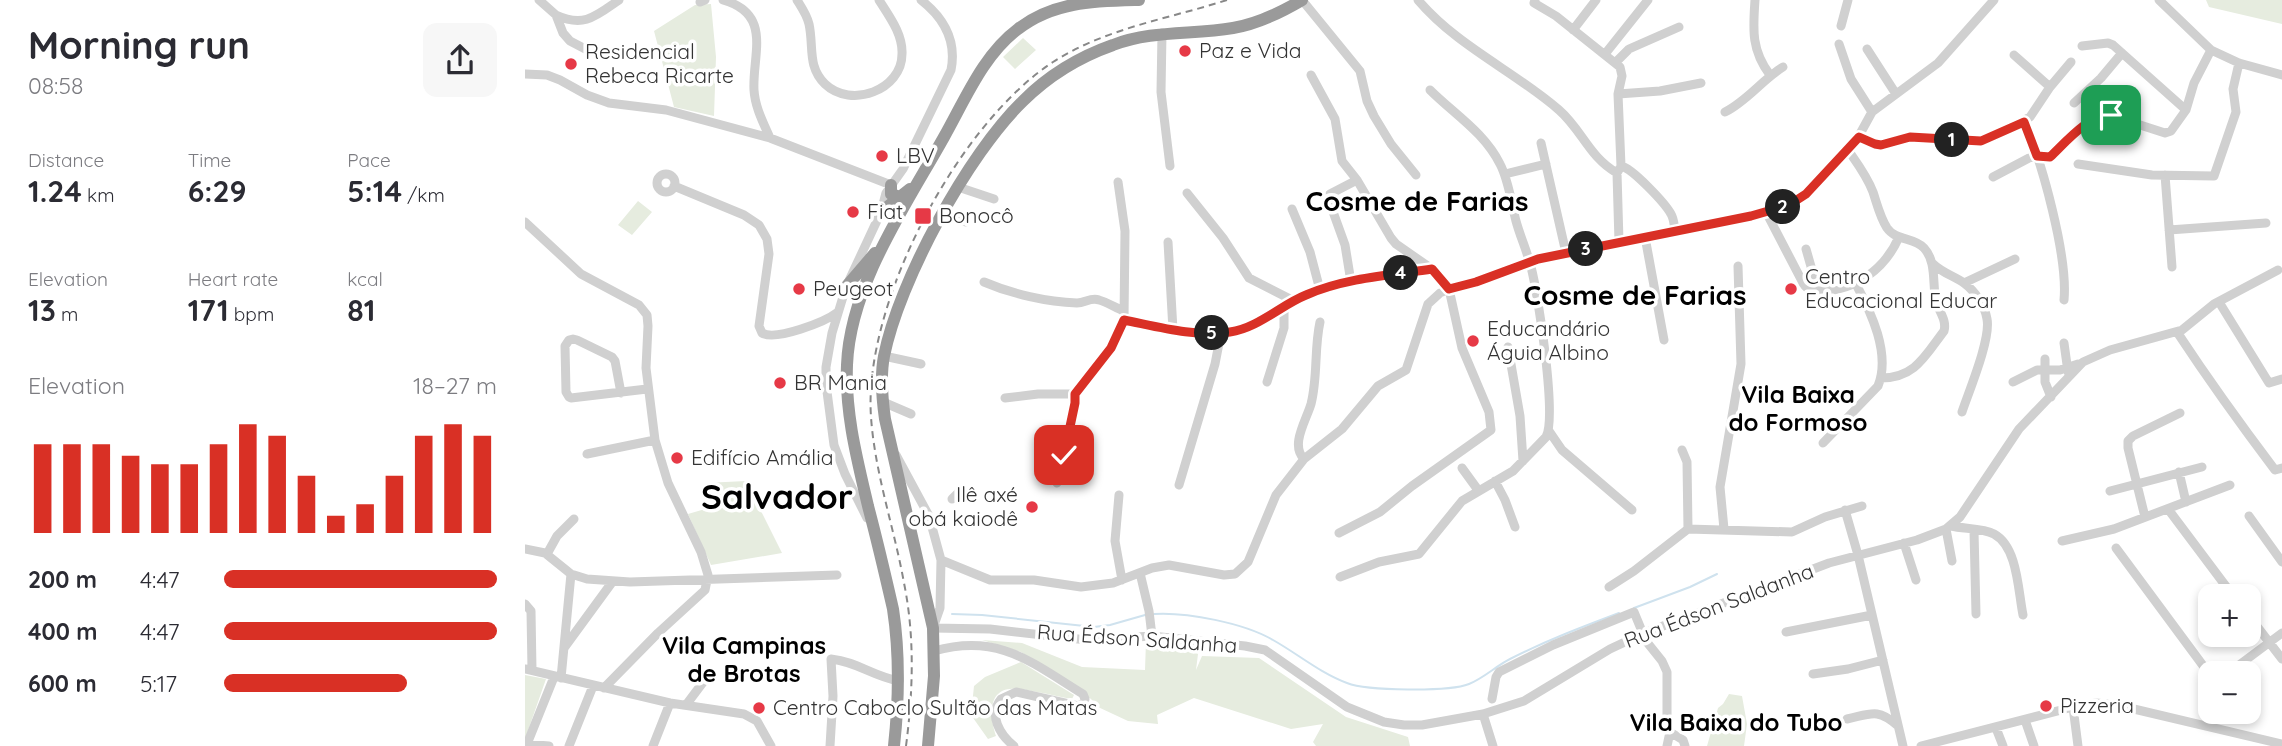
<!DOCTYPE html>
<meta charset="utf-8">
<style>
body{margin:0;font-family:Quicksand,sans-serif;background:#f7f7f7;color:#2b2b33;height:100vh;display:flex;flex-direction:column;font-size:26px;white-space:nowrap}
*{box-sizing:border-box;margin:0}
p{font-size:23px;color:#7c7c81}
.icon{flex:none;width:38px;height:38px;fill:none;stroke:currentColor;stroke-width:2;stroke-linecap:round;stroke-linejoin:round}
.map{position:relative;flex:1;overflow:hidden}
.sheet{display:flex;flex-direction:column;background:#fff;width:525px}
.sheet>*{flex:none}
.fabs{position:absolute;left:1673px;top:584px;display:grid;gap:14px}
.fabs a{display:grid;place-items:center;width:63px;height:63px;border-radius:14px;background:#fff;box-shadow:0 4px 10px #0003;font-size:35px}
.pin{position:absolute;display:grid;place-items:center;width:60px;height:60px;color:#fff;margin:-30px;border-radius:14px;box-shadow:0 4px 10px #0006}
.km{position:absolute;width:35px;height:35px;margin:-18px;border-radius:50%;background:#222;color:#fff;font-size:19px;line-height:35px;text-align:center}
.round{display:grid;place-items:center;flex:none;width:74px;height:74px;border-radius:14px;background:#f7f7f7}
.overview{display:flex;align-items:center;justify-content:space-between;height:119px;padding:0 28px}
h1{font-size:38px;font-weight:800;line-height:52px}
.figures{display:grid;grid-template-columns:repeat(3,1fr);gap:10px;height:119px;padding:7px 28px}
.figures div{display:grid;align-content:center}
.figures b{font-size:30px;font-weight:800}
.figures small{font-size:19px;font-weight:400}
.figures p{font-size:19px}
.chart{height:196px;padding:14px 28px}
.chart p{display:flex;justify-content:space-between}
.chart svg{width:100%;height:126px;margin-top:7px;stroke:#d93025;stroke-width:6}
ul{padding:0 28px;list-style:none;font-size:23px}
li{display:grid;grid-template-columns:112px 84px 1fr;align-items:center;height:52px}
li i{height:18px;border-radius:9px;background:#d93025}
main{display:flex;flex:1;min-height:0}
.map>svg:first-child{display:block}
</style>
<main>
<section class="sheet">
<div class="overview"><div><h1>Morning run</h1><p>08:58</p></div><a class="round"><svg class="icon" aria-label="share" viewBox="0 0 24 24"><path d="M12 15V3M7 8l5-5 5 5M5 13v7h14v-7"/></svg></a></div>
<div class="figures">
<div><p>Distance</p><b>1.24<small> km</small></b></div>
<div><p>Time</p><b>6:29</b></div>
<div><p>Pace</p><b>5:14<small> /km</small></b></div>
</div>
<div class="figures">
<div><p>Elevation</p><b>13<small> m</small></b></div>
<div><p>Heart rate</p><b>171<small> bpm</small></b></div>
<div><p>kcal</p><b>81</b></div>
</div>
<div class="chart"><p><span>Elevation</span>18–27 m</p>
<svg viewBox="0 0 160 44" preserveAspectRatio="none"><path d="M5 44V13M15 44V13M25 44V13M35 44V17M45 44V20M55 44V20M65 44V13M75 44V6M85 44V10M95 44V24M105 44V38M115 44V34M125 44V24M135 44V10M145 44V6M155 44V10"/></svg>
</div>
<ul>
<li><b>200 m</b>4:47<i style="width:100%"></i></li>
<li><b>400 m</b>4:47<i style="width:100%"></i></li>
<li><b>600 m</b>5:17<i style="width:67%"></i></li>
</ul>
</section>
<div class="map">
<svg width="1757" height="746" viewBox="0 0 1757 746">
<rect width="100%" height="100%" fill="#fff"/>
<path fill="#e6ecdf" d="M1681,0H1757V24L1684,7Z
M186,4L191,57L189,116L149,107L129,31L170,5Z
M498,38L511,50L490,69L478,57Z
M113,201L127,212L107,235L93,225Z
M221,481L257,553L186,565L163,514L180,509V483Z
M457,640L497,643L557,667L620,670L621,641L674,646L671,670L677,656L734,658L821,717L883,737L885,746H791L788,742L798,724L766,729L669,698L632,715L633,724L603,721L573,707L566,699L496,652Z
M496,662L549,695L547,699C533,697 496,687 485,689C461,691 466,721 471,736L463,739L446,715L449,686L460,677Z
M0,675L21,679L0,739Z
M1204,694L1217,696L1222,724L1219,746H1182L1193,708L1198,704Z"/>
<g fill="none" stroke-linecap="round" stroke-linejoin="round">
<path stroke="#cfe2ee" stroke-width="2" d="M1109,608L1165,587L1192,574
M427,614L457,615L569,627L585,625L620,615
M629,614C662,612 719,623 748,640C773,654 795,673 822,683C842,691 924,692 944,684C959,678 971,666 985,659C1020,641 1057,627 1094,613"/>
<path stroke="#d0d0d0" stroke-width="9" d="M14,0L31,15L38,33L45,41L66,52
M198,0C248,14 227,55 229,90C230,107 238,122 245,138
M272,0C277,8 282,15 284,24C289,47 282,66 300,84C326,109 377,90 377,54C378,34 364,16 354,0
M777,0L835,71L842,101L849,116L866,144L891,175
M893,0C932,46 989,71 1034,110C1057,130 1064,157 1092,173
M1010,0L1009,3L1031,16L1095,67L1097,76L1093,94L1096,166C1107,168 1140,203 1146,214C1149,219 1149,225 1150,230
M1230,0C1228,29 1226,50 1245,75
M1634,0L1686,50L1714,63L1757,75
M175,2L180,0
M31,15C59,28 71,16 94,0
M1316,26L1323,0
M1048,30L1071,0
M637,33L636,92L645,166
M1314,44L1326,79L1347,112
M1557,46L1583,43L1588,45L1661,110
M1342,49L1371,94
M1080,54L1123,0
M1489,55L1525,87
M1091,62L1104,49L1154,27
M0,74L22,75L35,80L62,95L84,103L141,110L245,138L366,185
M786,75L810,119L817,161L832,180L866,238L871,244L907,269L924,289
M1093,94L1135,91L1176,83
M1549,103L1576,78L1597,53
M1200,112C1222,101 1237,80 1258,67
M1499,122C1517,161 1543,257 1539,300
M1334,137L1350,144L1356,145L1385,137L1449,141L1463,139L1505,117L1525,87L1546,62
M1016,143L1041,253
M1323,150C1332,163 1342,176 1348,192C1352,204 1355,217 1362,228C1371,241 1389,237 1399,248C1412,262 1407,284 1411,301C1414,312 1422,320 1419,331C1400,356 1390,378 1356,378
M1553,164L1627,175L1689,176L1711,112L1708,89L1714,63
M980,174L1021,164
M132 183a9 9 0 1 1 18 0a9 9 0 1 1-18 0Z
M1640,175L1647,267
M1468,177L1504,158L1512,156L1525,157C1541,142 1558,121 1581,114L1640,133L1646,131L1661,110L1669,83L1686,50
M149,186L219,215L234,225L242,239L244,254L234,326L237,333C251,341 300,322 313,312
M433,187L469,199
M662,193L698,238L724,278L769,301
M767,209L785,252L795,290
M1241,212L1278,283C1283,291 1288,291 1297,291C1331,290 1360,269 1374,237
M418,214L441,222
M0,222L56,274L114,305L122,315L123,326L121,368L130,440L143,483L176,552L183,575L180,590L133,633L79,688
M1644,230L1741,223
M1120,237L1139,340
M643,242L648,330
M1094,242L1092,173L1095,168
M1281,249L1287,270L1290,291
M1407,263C1417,273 1429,276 1439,283C1450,291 1460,306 1462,319C1466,339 1444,391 1437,412
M459,282C487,294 522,302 552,303C560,303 566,297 574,300C582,302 591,308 599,311
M826,282L820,245L807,209L805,194L832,180
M1439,283L1490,259
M1694,302L1744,383L1757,379
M599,320L660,332H709L789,291L845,278L907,269
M1652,332C1683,379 1716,425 1750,470L1757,468
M1539,343L1543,372
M983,347L995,416L998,461
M359,356L396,364
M1520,359V382L1526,397
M742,382L759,328V306
M1488,382L1512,370H1535L1553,364
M96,393L90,361L87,357L52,340L48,339L44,340L40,346L41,392L44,397L46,398L122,389
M550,394L586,347L599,320L600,231L593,182
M480,398L513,394H550
M358,402L386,414
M1024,431L1037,450L1107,510
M1298,443L1353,386C1366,354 1346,312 1331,284
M1157,450L1162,462L1163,529
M62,454L130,440
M371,455L404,516L416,560L465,580H509L556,587L588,583L627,568L644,565L699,575L710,574L723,562L751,495L779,459L817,429L853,386L881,370L903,304L915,293L924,289L951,282L1013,259L1226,216L1257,208L1275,200L1330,143L1347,112L1413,63L1469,0
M779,459C765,445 781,421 786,404C793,377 789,349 795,322
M937,468L953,490
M1654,472L1661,502
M970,481L980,500L990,527
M532,483L550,403V394
M654,485L690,364L696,333
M1585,491L1677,467
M594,495L590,541L597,580
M427,499L433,493
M1643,509L1709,597
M1320,510L1333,555L1378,746
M1724,516L1757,562
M1620,517L1603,448V441L1608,436L1655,413
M342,518L320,474L309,445L301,384V367L307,333L321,287L356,212L361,193L378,169L426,70C432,40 419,18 396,0
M1426,526C1439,529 1458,528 1469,534C1493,547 1493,591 1498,615
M1199,529L1195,487L1216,364L1213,266
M1421,529L1427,561
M1449,531L1451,614
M814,533L855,512L887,486L966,430L964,412L937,348L924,289
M1537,541L1589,529L1705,485
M1379,543L1391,580
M1591,548L1685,675
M0,549L20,553L46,574L62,579L105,582L312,575
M22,554L32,536L49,519
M416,560L415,608L408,628L465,629L562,640L627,636L720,646L740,650L822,707L859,722L879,725H897L958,714L999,701L1085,649L1117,634L1304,563L1392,540L1421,529L1435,517L1494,429L1558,362L1585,350L1657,330L1689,304L1753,270
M615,573L624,611L627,636
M815,577L854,562L894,554L937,501L988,471L1021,437C1032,417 1013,293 1006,267C1002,251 995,236 991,221C986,202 984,181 975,164C959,132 929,114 905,90
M1084,587L1109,571L1163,529L1267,532L1300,517L1337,506
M0,604L6,611L7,670
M1724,616L1757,659
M1261,632L1347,615
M39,648L88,581
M409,651C474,633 506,662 558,694L560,699L559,703L553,706L491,692L476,699C463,715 475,735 489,746
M0,669L145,703L219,714L232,721L246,746
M1288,674L1323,669L1358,660
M1702,674L1757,633
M36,678L46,574
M967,699L971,677L974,672L1028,645L1109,612L1121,641L1137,661L1142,672V715L1145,732L1142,746
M161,705L182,677
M1548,707L1553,746
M958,714L968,746
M1322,719C1346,714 1352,708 1372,725
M1500,720L1509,746
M1471,728L1478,746
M1145,732L1158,740L1160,746
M0,744L24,746
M2,744L29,677
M44,746L68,686
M128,746L145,703
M305,746L308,696L306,659C333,662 347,676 374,681
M1396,746L1548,707L1571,703L1592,705L1757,744"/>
<path stroke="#9a9a9a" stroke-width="12" d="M366,185V194L375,197
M356,212L385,189
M321,287L350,253
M369,746C374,700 375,655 368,609C360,574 352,540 343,506C332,459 320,413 322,365C325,285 381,205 419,137C440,100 458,55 493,29C529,1 571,1 614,0
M403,746L409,676L408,628L360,419C357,398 355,377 359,356C374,281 443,154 498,101C523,76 554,57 588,45C627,30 667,35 708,28C733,24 755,13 777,0"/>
<path stroke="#888" stroke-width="2" stroke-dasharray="7 5" stroke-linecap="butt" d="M381,746C388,692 390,637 379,583C369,527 350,474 346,417C338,303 433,124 528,62C581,28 643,19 702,0"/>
</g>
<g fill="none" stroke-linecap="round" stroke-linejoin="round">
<defs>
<path id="route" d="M539,455L550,403V394L586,348L599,320C634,327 669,337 705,332C733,328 756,305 781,295C820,278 866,275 907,269L924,289L951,282L1013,259L1226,216L1264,205L1281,194L1334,137L1350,144L1356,145L1385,137L1456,141L1499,122L1512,156L1525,157C1540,143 1564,114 1586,115"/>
</defs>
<use href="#route" stroke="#fff" stroke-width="14"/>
<use href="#route" stroke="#d93025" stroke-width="9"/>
</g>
<g fill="#e63946" stroke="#fff" stroke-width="2.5">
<circle cx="660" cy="51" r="7"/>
<circle cx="46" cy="64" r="7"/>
<circle cx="357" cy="156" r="7"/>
<circle cx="328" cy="212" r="7"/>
<rect x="389" y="207" width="18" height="18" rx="3.5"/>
<circle cx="274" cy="289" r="7"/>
<circle cx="1266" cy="289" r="7"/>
<circle cx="948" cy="341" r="7"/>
<circle cx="255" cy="383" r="7"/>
<circle cx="152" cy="458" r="7"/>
<circle cx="507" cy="507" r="7"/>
<circle cx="1521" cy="706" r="7"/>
<circle cx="234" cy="708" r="7"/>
</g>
<g text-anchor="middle" stroke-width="7" stroke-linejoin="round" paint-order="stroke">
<g font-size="21" fill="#333" stroke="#fff" text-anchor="start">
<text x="674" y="58">Paz e Vida</text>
<text x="60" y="59">Residencial<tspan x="60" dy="24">Rebeca Ricarte</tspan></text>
<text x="371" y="163">LBV</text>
<text x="342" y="219">Fiat</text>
<text x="414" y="223">Bonocô</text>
<text x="1280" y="284">Centro<tspan x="1280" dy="24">Educacional Educar</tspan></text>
<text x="288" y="296">Peugeot</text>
<text x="962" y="336">Educandário<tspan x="962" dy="24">Águia Albino</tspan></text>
<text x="269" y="390">BR Mania</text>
<text x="166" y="465">Edifício Amália</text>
<text x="493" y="502" text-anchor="end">Ilê axé<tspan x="493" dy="24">obá kaiodê</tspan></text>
<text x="1535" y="713">Pizzeria</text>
<text x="248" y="715">Centro Caboclo Sultão das Matas</text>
</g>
<g font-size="21" fill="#333" stroke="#fff">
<text transform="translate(1194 606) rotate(-21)" y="7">Rua Édson Saldanha</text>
<text transform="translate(612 639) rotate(4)" y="7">Rua Édson Saldanha</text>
</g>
<g font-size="24" font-weight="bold" fill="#000" stroke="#fff">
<text x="1273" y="403">Vila Baixa<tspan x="1273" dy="28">do Formoso</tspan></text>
<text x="219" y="654">Vila Campinas<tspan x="219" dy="28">de Brotas</tspan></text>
<text x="1211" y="731">Vila Baixa do Tubo</text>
</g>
<g font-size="28" font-weight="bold" fill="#000" stroke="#fff">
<text x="892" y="211">Cosme de Farias</text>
<text x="1110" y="305">Cosme de Farias</text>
</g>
<g font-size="35" font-weight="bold" fill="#000" stroke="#fff">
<text x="252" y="509">Salvador</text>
</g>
</g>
</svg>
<div class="fabs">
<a>+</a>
<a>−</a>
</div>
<div class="pin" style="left:1586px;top:115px;background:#1e9e55"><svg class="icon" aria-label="arrive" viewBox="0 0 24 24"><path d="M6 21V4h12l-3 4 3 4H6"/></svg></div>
<div class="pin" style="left:539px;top:455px;background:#d93025"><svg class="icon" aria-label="check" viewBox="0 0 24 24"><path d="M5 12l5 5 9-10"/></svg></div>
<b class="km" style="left:1427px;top:140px">1</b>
<b class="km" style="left:1258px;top:207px">2</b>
<b class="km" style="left:1061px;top:249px">3</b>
<b class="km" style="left:876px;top:273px">4</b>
<b class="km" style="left:687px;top:333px">5</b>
</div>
</main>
